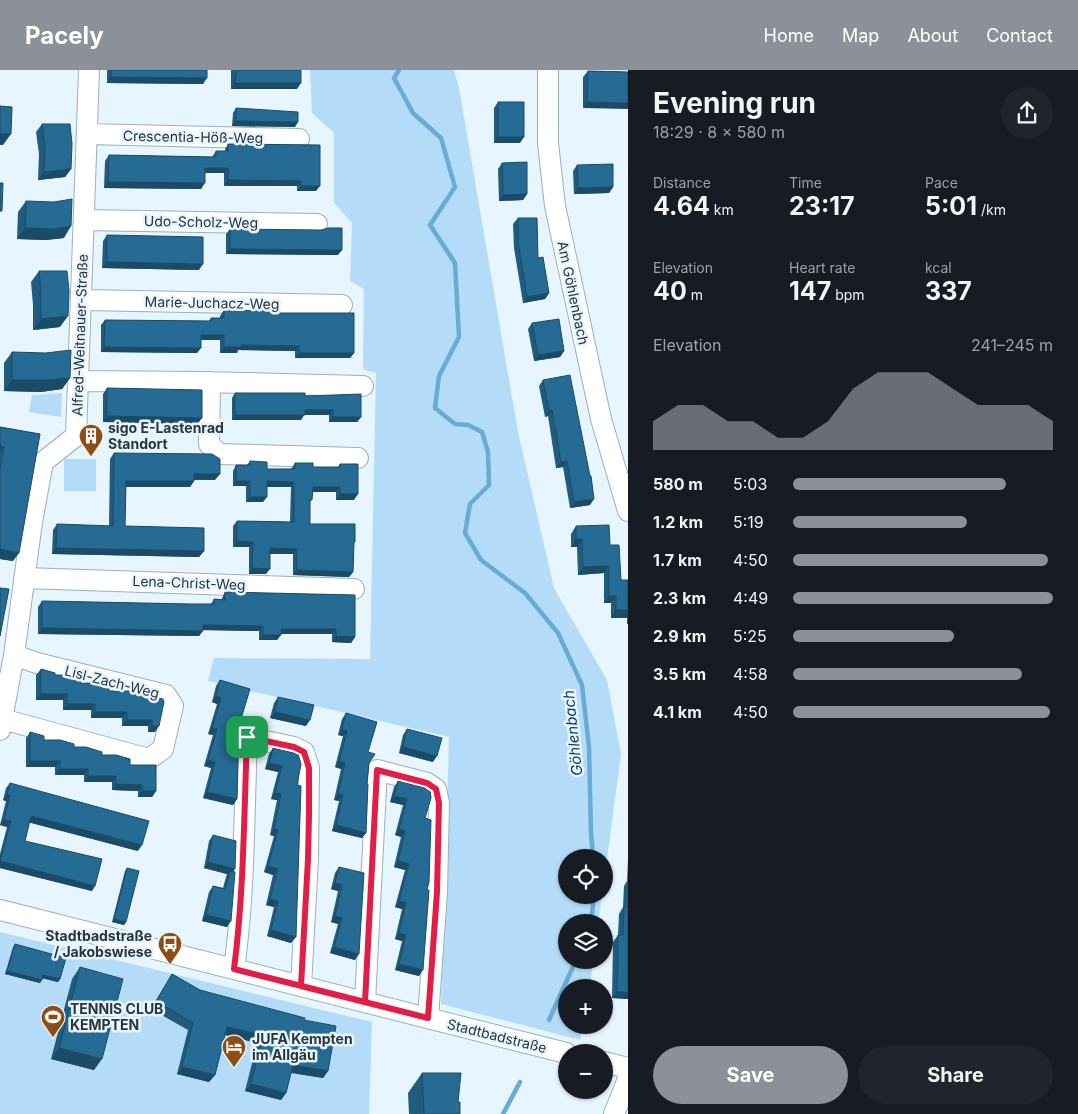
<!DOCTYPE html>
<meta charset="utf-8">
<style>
body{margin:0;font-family:Inter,sans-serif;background:#20242c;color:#f1f3f6;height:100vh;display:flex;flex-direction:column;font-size:19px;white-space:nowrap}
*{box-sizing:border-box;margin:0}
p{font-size:16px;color:#9ea1a6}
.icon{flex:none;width:28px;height:28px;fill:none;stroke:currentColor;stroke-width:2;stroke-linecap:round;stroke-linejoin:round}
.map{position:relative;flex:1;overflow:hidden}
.drawer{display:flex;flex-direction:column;background:#171b24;width:450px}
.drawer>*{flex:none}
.fabs{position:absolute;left:558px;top:779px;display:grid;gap:10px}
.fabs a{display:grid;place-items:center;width:55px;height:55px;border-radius:50%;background:#171b24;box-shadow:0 1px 4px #0004;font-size:25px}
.pin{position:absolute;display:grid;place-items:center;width:42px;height:42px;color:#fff;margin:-21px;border-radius:10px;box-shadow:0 2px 8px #0006}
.round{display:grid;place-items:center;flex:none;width:52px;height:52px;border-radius:26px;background:#20242c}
.summary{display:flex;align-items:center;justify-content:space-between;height:85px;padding:0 25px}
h1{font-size:28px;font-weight:700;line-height:38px}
.stats{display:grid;grid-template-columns:repeat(3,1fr);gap:8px;height:85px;padding:5px 25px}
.stats div{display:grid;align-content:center}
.stats b{font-size:25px;font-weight:700}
.stats small{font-size:14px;font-weight:400}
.stats p{font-size:14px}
.chart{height:140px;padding:10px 25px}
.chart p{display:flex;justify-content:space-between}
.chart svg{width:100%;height:90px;margin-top:5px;fill:#8c9099;opacity:.7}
.primary-button{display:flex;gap:10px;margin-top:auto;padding:10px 25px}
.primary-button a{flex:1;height:58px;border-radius:30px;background:#8c9099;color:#fff;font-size:20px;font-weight:700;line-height:58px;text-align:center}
.primary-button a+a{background:#20242c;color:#f1f3f6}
ul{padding:0 25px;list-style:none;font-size:16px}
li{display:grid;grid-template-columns:80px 60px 1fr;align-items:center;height:38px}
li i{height:12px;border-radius:6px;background:#8c9099}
header{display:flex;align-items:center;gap:30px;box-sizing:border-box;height:70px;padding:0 25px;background:#8c9099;color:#fff}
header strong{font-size:24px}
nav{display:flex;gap:28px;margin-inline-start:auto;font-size:18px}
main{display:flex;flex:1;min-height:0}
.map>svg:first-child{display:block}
</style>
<header>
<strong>Pacely</strong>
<nav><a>Home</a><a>Map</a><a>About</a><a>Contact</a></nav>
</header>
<main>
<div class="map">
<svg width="628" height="1044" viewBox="0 0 628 1044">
<rect width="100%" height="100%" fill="#e7f5ff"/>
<path fill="#b4dcf8" d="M310,0H454L459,18L518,362L554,518L607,610L621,684L604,812V788H566V825H602L598,852H566V890H593L590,917L566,918V955H583L580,970L441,934L449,667L208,611L214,588L370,589L376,303L363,299L364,219L350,211L352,153L334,133V63L312,43Z
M62,323L61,347L29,342L32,325Z
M64,389H96V421H64Z
M0,862L372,952L369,1044H0Z"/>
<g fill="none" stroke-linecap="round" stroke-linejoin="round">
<path stroke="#68abd5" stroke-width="4.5" d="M399,0L394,8L413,43L441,68L455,117L430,155L455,193L459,267L439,306L435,338L455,354L468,355L482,362L488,382L489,415L470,434L465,463L481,490L525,523L558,563L582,615L589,677L591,762L593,788
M591,852L594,825
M549,950L576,890
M503,1044L520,1012"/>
<defs>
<path id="minor" d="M548,0V73L555,136L601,349L628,441
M87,64L299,69
M84,150L317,154
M82,230L342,235
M78,311L201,312L363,316
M210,312L209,374L219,384L358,388
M24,508L354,519
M2,649L149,689L163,679L173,636L166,625L37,593L14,585
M0,660L14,585L32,452L43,392L76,366L89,0
M0,840L566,983
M234,899C245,822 244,744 247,667L294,677L304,682L309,698L308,789L301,916
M365,932L377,700L427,713L436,719L439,733L437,822L428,948
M604,992L628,998
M614,1044L628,1009"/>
</defs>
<use href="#minor" stroke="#99b0bf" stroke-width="22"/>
<use href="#minor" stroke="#fff" stroke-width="20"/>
</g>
<path fill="#215c7e" d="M107,0H207L203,14L107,13Z
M231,0H301L297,19H231Z
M588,1L628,2L583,38V7Z
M498,32L520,73H494V38Z
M236,38L295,57L232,56L233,43Z
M42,54L71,99L65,107L38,110L39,84L36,62Z
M228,74L320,75L316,121H297V116H224V103H205L201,119L104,118L105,91L109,85L212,87L216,81H225V79Z
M502,93L527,124L523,130L499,131L498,99Z
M577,95L613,117L609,123L574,124L573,101Z
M26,131L64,168L46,170L17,169L18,142Z
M518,148L538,188L549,223L545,229L523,233L514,178L513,154Z
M230,159L338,185L226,184V164Z
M107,165L199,200L102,198L103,171Z
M39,201L60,257L33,260V235L31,212Z
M224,240L278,243L354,283L350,288H295V281L238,280L237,283H220V270H201L197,283L101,282V255L105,250L209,251L211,248H220V246Z
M532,253L564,281L560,287L534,291L528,259Z
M12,282L70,308L62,319L41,322L4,321V293Z
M543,310L590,435L570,438L563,397L556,398L548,346L545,347L539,316Z
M107,318L202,348L197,354L103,352V324Z
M235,323L305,326L361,347L357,352H329V345H304L301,350H232V328Z
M0,357L40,364L13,491L0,489Z
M114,383L215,410H194V411L190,417H126L125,456L204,481L199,487L52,484L53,460L57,454L109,456L110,389Z
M250,391L267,399H291L295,393L313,397H338L340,394L354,430H336V422H313L310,433V454L354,475L353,502L349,507L293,505V484H270L266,504H249V477H233V456L237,451L290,452L291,417H267L263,432H246V416H233V401L236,395H247Z
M576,456L610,475L621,510H628V554H627V548H611V533H604V503L578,505L577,477H571V464Z
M225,522L355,525V567L351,573L332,572V564H281L277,570H259V561L203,560L199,566L38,564V537L42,531L191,534H211L214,529H222V528Z
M41,599L55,605L109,621L141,627H153L155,662H148V656H122V648H91V640H63V630H36V605Z
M220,610L241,649L242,656L240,658L239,661L237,729L233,735L203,728L211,698L204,696L213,665L208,664L217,634L212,632L216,616Z
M278,627L306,656L270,648L274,633Z
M346,643L368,682L369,693L367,714L366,763L362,768L332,761L339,731L334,730L341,699L335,697L343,666L338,665L342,649Z
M407,659L433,692L399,683L403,665Z
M30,662L44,670L74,677L102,685L130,695L156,721L152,727H138V721L112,720V712H84V705H55V697H26V668Z
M273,678L297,715L291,873L267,866L274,837L266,835L273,805L264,802L274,766L270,765L277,730L271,729L278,702L265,699L269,684Z
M398,711L425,748L427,820L419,906L395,900L402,871L395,869L402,839L395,837L405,800L394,797L401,767L395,765L403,735L390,732L394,717Z
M10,713L138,781L29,752L25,771L92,821L0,798V784L7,757L0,755L6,731L3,730L6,718Z
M213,765L233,802L227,857L202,851L209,822L213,816L223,818L226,807L227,804L204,798L209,771Z
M628,790V929L612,928L613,872L618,865L619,844L623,837L624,816L627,811Z
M339,797L355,890L330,883L338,854L331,852L338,821L331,819L335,803Z
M127,798L126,852L124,855L112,852L125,801Z
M15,874L60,909L58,912L42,908L40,913L5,904L13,877Z
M80,897L94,1000L51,989L72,909Z
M172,904L200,920L304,950L328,1001L323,1008L291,1003L286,1023L281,1030L245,1021L257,973L225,965L215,1005L209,1012L177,1004L188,960L151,939Z
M422,1003L458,1032L460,1044H409L408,1023Z"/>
<path fill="#1b4b67" d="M111,7L207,8L203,14L107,13Z
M235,13H301L297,19H231Z
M587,32L628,33V39L583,38Z
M236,51L298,52L295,57L232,56Z
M0,64H11L3,75H0Z
M498,67H524L520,73H494Z
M205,98H228L224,103H201Z
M71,99L65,107L38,110L44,102Z
M228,110L301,111L297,116H224Z
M108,112L205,113L201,119L104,118Z
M301,116H320L316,121H297Z
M613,117L609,123L574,124L578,118Z
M527,124L523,130L499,131L503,125Z
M71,156L64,168L46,170L17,169L25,158Z
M230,179L342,180L338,185L226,184Z
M107,192L203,194L199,200L102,198Z
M549,223L545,229L523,233L527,227Z
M68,246L60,257L33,260L41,249Z
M201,265H224L220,270H197Z
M241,275L299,276L295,281L238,280L237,283H220L224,277Z
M104,277L201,278L197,283L101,282Z
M564,281L560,287L534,291L538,285Z
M299,283H354L350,288H295Z
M70,308L62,319L41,322L4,321L12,310Z
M305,340H333L329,345H304L301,350H232L235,345Z
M552,340L548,346L545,347L549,341Z
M107,346L202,348L197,354L103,352Z
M333,347H361L357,352H329Z
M0,376L4,377L0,382Z
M567,391L563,397L556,398L561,392Z
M194,404H220L215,410L190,409Z
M126,411H194L190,417H122Z
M236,411H250L246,416H233Z
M267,411L294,412L291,417H263Z
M313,417H340L336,422H309Z
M340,424H358L354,430H336Z
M250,427H267L263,432H246Z
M594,429L590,435L570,438L574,432Z
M582,469L577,477H571L576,470Z
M237,471L253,472L249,477H233Z
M56,478L204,481L199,487L52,484Z
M270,478L297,479L293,484H267Z
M0,479L19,483L13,491L0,489Z
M609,496L604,503L578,505L583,497Z
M252,498L270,499L266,504H249Z
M297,500L353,502L349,507L293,505Z
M609,526H616L611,533H604Z
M616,540H628V546L627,548H611Z
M203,555L263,556L259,561L199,560Z
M42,558L203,561L199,566L38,564Z
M281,559H336L332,564H277Z
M263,565H281L277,570H259Z
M336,566L355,567L351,573L332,572Z
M41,624H67L63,630H36Z
M216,626L221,628L217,634L212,632Z
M67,634H95L91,640H63Z
M95,642H127L122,648H91Z
M275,642L310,650L306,656L270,648Z
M127,650H152L148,656H122Z
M152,656H159L155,662H148Z
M212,658L217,659L213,665L208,664Z
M342,659L347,661L343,666L338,665Z
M403,677L437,686L433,692L399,683Z
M208,690L215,692L211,698L204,696Z
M30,691H60L55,697H26Z
M339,691L345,693L341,699L335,697Z
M269,693L282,696L278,702L265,699Z
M60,699H88L84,705H55Z
M88,706H116L112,712H84Z
M116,714L142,715L138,721L112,720Z
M142,721H156L152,727H138Z
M207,722L237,729L233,735L203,728Z
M275,723L281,724L277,730L271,729Z
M338,724L343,725L339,731L334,730Z
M7,725H10L6,731L3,730Z
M394,726L407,729L403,735L390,732Z
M31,746L142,775L138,781L27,752Z
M4,750L11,751L7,757L0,755Z
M336,755L366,763L362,768L332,761Z
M274,759L278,760L274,766L270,765Z
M399,759L405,761L401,767L395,765Z
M0,791L95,816L92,821L0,798Z
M398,791L409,794L405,800L394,797Z
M208,792L235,799L231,805L230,801L227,804L204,798Z
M268,796L278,799L273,805L264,802Z
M335,813L342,815L338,821L331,819Z
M270,829L278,831L274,837L266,835Z
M399,831L406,833L402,839L395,837Z
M206,845L231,851L227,857L202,851Z
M335,846L342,848L338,854L331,852Z
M114,849L126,852L124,855L112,852Z
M271,860L296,867L291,873L267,866Z
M399,863L406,865L402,871L395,869Z
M334,877L359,884L355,890L330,883Z
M399,894L423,900L419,906L395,900Z
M7,901L42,910L40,913L5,904Z
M43,905L60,909L58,912L41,908Z
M617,922H628V929L612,928Z
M227,957L263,965L257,973L222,964Z
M59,978L102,989L94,1000L51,989Z
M293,995L328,1001L323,1008L288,1002Z
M182,997L215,1005L209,1012L177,1004Z
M251,1014L286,1023L281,1030L245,1021Z"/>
<path fill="#266b93" stroke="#1b4b67" d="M111,0H207V8L111,7Z
M236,0H301V13H235Z
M588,1L628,2V33L587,32Z
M498,32H524V67H498Z
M0,36L12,37L11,64H0Z
M236,38L298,42V52L236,51Z
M42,54H70L72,74L71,99L44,102L45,76Z
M228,74L320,75V116H301V111L228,110V98H205V113L108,112L109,85L216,87V81H228Z
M527,92V124L503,125L502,93Z
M613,94V117L578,118L577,95Z
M0,113H3L2,141H0Z
M72,129L71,156L54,159L25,158L26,131L54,132Z
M518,148H537L538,188L543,187L549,223L527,227L518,172Z
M328,158H342V180L230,179V159L321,160Z
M107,165L203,167V194L107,192Z
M39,201H67L69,221L68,246L41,249V223Z
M224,240L278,241V243H354V283H299V276L241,275V277H224V265H201V278L104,277L105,250L211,251V248H224Z
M559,249L564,281L538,285L532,253Z
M71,280L70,308L49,310H12V282L46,283Z
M570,305L590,406H591L594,429L574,432L567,391L561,392L552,340L549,341L543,310Z
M107,318L202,320V348L107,346Z
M235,323H305V326L361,324V347H333V340H305V345H235Z
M0,357L40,364L19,483L0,479V399L4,377L0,376Z
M114,383L212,384L220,389V404H194V411H126L125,456L204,458V481L56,478L57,454L113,456Z
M250,391L267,392V399H295V393H313V397H340V394H358V424H340V417H313L312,430H310V454H355V472H354L353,502L297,500V479L270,478V499L252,498L253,472L237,471V451L294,452V412L267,411V427H250V411H236V395H250Z
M609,455L610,475H619L621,510H628V540H616V526H609V496L583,497L582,469L576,470V456Z
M0,518L9,519L0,566Z
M225,522L355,525V567L336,566V559H281V565H263V556L203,555V561L42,558V531L191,534H214V529L225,530Z
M41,599L55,603V605H63L81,609V613H95L109,616V621H128L141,624V627H153L163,629L164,632L159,656H152V650H127V642H95V634H67V624H41Z
M220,610L250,619L241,649L246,651L241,655L239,661L237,729L207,722L215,692L208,690L217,659L212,658L221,628L216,626Z
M278,627L314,635L310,650L275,642Z
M346,643L377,652L368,682L375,684L369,693L367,714H368L366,763L336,755L343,725L338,724L345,693L339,691L347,661L342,659Z
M407,659L442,668L437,686L403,677Z
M30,662L44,666V670H60L74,674V677H86L102,682V685H116L130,689V695H156V721H142V715L116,714V706H88V699H60V691H30Z
M273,678L298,684L301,694L297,715L301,716L296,867L271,860L278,831L270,829L278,799L268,796L278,760L274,759L281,724L275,723L282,696L269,693Z
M398,711L426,718L430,720L431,728L425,748L431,750L429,812L427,820H429L423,900L399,894L406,865L399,863L406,833L399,831L409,794L398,791L405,761L399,759L407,729L394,726Z
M10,713L149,751L142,775L31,746L25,771L102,789L95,816L0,791L11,751L4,750L10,725H7Z
M213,765L236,771L235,799L208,792Z
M339,797L364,803L359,884L334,877L342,848L335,846L342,815L335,813Z
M127,798L139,801L126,852L114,849Z
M230,801L235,802L231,851L206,845L213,816L225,819Z
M628,835V922H617L618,865H623L624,837H628Z
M15,874L66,888L60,909L43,905L42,910L7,901Z
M80,897L123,909L102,989L59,978Z
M172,904L200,920L305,948L304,950L336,956L328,1001L293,995L286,1023L251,1014L263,965L227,957L215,1005L182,997L193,953L156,931Z
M422,1003H461L458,1032H460V1044H424Z"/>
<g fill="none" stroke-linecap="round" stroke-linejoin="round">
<defs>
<path id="route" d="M247,667L294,677L304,682L309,698V744L308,789L301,916L428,948L437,822L439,733L436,719L427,713L377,700L365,932C321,921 278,910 234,899C244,822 244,744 247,667"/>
</defs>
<use href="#route" stroke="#fff" stroke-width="10"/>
<use href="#route" stroke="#e11d48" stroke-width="6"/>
</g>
<defs>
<symbol id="building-pin" viewBox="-11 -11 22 30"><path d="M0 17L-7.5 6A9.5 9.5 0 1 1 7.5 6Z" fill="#8d4e13" stroke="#e7f5ff"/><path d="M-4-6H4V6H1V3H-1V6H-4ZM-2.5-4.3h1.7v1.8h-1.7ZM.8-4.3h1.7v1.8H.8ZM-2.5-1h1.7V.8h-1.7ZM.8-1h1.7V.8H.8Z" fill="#fff"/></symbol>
<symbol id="bus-pin" viewBox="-11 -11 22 30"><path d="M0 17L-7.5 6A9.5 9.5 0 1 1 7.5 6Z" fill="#8d4e13" stroke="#e7f5ff"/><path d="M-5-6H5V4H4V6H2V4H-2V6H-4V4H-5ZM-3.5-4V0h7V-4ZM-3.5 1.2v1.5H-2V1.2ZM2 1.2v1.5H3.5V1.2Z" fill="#fff"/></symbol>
<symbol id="stadium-pin" viewBox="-11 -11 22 30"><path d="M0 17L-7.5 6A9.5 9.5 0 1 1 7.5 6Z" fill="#8d4e13" stroke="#e7f5ff"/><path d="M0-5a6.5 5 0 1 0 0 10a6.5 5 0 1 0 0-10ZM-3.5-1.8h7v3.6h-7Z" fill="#fff"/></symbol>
<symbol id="hotel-pin" viewBox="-11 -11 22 30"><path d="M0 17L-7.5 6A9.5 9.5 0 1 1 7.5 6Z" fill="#8d4e13" stroke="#e7f5ff"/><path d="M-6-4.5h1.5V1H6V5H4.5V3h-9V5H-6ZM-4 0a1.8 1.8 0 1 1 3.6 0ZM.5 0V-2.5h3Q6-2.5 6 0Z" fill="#fff"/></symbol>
</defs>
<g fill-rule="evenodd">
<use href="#building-pin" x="77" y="352" width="28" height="38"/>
<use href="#bus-pin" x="156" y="860" width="28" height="38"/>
<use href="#stadium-pin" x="39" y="933" width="28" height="38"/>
<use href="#hotel-pin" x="220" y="963" width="28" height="38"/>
</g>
<g text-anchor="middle" stroke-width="5" stroke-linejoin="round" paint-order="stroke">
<g font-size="14" fill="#2c353b" stroke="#e7f5ff">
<text transform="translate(193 67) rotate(1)" y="5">Crescentia-Höß-Weg</text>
<text transform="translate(201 152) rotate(1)" y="5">Udo-Scholz-Weg</text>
<text transform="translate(573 223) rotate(78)" y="5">Am Göhlenbach</text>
<text transform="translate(212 233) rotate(1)" y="5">Marie-Juchacz-Weg</text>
<text transform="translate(80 265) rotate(-88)" y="5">Alfred-Weitnauer-Straße</text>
<text transform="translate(189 513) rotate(2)" y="5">Lena-Christ-Weg</text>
<text transform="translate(112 612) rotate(14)" y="5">Lisl-Zach-Weg</text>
<text transform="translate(497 966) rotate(14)" y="5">Stadtbadstraße</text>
</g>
<g font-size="14" font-weight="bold" fill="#2c353b" stroke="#e7f5ff" text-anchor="start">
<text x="108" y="363">sigo E-Lastenrad<tspan x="108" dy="16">Standort</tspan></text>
<text x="152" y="871" text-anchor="end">Stadtbadstraße<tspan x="152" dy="16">/ Jakobswiese</tspan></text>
<text x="70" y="944">TENNIS CLUB<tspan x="70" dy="16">KEMPTEN</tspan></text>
<text x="252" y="974">JUFA Kempten<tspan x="252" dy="16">im Allgäu</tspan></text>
</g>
<g font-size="15" font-style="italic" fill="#0a415e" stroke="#e7f5ff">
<text transform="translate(573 663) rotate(-96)" y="5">Göhlenbach</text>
</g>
</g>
</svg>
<div class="fabs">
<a><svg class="icon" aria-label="locate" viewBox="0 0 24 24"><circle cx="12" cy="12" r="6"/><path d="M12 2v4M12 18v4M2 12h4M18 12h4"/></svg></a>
<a><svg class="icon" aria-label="layers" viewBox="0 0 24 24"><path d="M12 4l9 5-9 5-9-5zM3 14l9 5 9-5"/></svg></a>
<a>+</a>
<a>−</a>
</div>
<div class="pin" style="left:247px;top:667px;background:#1e9e55"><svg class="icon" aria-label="arrive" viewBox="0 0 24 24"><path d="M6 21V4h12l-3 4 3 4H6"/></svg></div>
</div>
<section class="drawer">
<div class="summary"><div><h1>Evening run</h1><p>18:29 · 8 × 580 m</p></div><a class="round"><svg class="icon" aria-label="share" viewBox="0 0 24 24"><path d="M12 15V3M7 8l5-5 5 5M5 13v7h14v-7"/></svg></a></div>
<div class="stats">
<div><p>Distance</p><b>4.64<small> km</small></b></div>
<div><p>Time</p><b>23:17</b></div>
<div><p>Pace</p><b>5:01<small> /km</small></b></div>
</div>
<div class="stats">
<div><p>Elevation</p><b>40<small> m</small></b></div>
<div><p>Heart rate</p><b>147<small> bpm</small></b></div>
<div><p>kcal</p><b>337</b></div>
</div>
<div class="chart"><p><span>Elevation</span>241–245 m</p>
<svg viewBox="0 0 160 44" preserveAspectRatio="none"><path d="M0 44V30L10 22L20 22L30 30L40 30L50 38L60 38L70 30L80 14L90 6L100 6L110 6L120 14L130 22L140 22L150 22L160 30V44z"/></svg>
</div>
<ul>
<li><b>580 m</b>5:03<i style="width:82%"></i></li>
<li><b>1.2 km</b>5:19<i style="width:67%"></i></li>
<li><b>1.7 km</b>4:50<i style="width:98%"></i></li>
<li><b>2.3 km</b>4:49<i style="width:100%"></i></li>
<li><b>2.9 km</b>5:25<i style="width:62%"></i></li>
<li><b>3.5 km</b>4:58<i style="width:88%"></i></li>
<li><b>4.1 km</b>4:50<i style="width:99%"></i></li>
</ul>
<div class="primary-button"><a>Save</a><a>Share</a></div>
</section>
</main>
